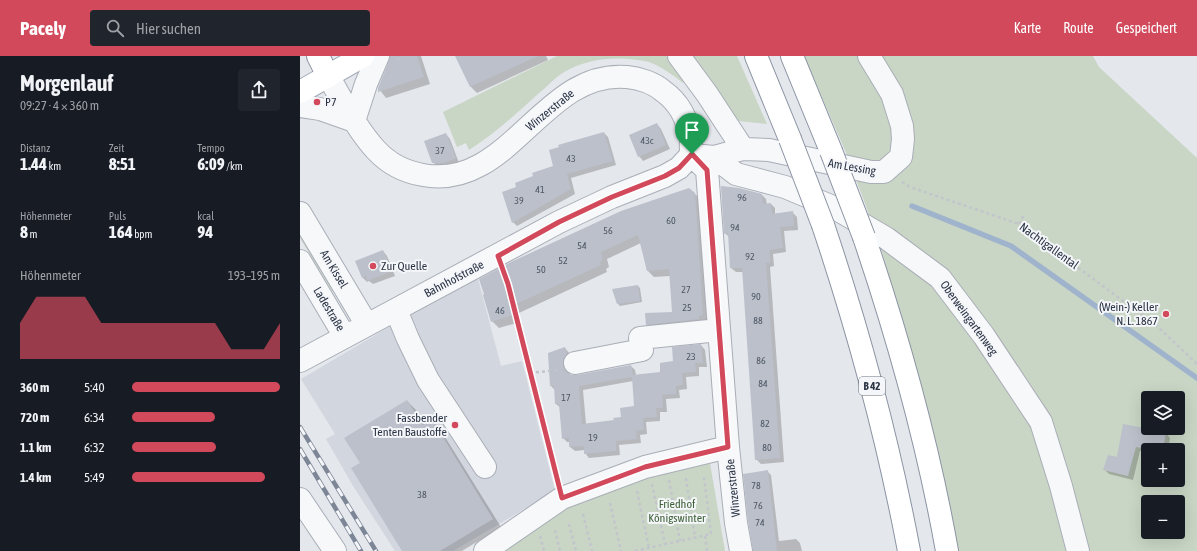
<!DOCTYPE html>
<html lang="de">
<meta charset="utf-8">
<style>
body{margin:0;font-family:"Asap Condensed",sans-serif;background:#20242c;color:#f1f3f6;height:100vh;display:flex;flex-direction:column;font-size:15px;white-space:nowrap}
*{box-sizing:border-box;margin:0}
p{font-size:13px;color:#9ea1a6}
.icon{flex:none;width:22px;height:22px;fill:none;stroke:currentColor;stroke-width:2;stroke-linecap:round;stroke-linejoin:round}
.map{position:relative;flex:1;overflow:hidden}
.panel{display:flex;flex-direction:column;background:#171b24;width:300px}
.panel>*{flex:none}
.tools{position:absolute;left:841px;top:335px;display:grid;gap:8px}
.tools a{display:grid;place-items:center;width:44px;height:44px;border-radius:4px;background:#171b24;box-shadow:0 4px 16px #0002;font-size:20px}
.pin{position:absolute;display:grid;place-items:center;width:34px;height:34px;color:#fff;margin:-41px -17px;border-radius:50% 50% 50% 0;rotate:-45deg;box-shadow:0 0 4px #0007}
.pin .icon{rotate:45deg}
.round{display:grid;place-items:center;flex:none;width:42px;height:42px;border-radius:4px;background:#20242c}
.head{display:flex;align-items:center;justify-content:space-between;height:68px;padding:0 20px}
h1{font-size:22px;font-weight:700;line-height:30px}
.metrics{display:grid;grid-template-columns:repeat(3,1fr);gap:6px;height:68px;padding:4px 20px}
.metrics div{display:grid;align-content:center}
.metrics b{font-size:17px;font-weight:700}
.metrics small{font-size:11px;font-weight:400}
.metrics p{font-size:11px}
.chart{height:112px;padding:8px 20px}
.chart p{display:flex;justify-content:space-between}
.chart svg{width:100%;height:72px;margin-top:4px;fill:#d1495b;opacity:.7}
ul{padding:0 20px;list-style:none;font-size:13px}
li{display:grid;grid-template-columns:64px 48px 1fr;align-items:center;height:30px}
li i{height:10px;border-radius:5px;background:#d1495b}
header{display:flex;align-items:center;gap:24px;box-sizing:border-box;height:56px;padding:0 20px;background:#d1495b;color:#fff}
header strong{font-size:19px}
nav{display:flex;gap:22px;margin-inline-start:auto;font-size:14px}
.search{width:280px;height:36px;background:#20242c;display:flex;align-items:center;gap:10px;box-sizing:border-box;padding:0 14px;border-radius:4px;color:#9ea1a6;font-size:15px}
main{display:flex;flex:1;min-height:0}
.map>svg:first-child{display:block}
</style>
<header>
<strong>Pacely</strong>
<div class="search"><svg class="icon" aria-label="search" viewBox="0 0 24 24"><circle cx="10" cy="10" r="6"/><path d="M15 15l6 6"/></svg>Hier suchen</div>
<nav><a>Karte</a><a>Route</a><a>Gespeichert</a></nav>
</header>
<main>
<section class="panel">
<div class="head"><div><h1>Morgenlauf</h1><p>09:27 · 4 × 360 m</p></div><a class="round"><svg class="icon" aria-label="share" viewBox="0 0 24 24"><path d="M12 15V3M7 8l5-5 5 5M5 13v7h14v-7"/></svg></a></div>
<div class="metrics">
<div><p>Distanz</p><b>1.44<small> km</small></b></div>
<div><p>Zeit</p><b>8:51</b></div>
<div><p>Tempo</p><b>6:09<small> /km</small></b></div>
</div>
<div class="metrics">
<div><p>Höhenmeter</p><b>8<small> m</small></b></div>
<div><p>Puls</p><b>164<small> bpm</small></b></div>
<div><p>kcal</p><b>94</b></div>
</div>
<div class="chart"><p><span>Höhenmeter</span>193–195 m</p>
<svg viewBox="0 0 160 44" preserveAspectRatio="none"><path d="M0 44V22L10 6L20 6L30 6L40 6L50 22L60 22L70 22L80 22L90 22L100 22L110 22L120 22L130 38L140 38L150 38L160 22V44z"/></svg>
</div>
<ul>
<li><b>360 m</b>5:40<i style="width:100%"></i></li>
<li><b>720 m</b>6:34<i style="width:56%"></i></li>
<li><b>1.1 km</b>6:32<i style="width:57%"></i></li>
<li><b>1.4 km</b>5:49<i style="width:90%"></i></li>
</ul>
</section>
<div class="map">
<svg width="897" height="495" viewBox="0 0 897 495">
<rect width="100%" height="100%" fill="#e4e7ec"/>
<path fill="#d2d6de" d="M177,219L201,310L222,305L255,435L153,495H95L53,430L26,383L35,378L1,323Z"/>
<path fill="#c9d6c5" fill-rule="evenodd" d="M257,0H369L385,23L383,27C373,19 362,11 349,6C322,0 291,1 266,15C256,20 247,31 238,38C216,58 194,78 169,94L166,87L157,91L143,56Z
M392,0H437L467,68L439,65L425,49Z
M504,0H793L799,11L897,102V495H658L629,358L579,185L547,99ZM848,342H878V372H848ZM848,394H878V424H848ZM848,446H878V476H848Z
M0,166L39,232L32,235L0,182Z
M410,407L425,495H206L266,451L344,422Z"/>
<path fill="#0003" fill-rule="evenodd" d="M91,0H121L130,28L86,42L79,33Z
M156,0H246L248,4L177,37L171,31Z
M357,68L361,73L370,93L343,105L339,100Z
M304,77L308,81L316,109L271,122L275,138L217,170L213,166L217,131L254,110Z
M146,78L150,83L159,107L137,110L133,106Z
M394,137L402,145L410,266L354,275L347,268L373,257L370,220L354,221L347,214L341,187L307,203L309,211L306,213L307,216L219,257L220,262L219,263L220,266L199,272L192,265L184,240Z
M462,139L466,143L467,149L471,148L475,152V158L492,156L497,161L498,174L484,175L486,196L473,198L474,210L470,211L484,406L461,408L456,403L444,216H436L431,212L429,181L425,177Z
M83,195L87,200L95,220L73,228L69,225L67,226L63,222L56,206Z
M338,230L340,232L342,246L320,250L318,248Z
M401,289L405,294L407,311H399V320L386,321L387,333L379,334L380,342L366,343L367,356H360V365L346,366L347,378L340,379L341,387L319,389L320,399L289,402L285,397V394L275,395L270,391V386H267L263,382L261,352L256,348L255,334L251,330L265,292L269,297L271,302L267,308V315L271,320H277L331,310L335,314L336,319L361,317L374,306ZM333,325L335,351L322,362L315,365L286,368L283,334Z
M107,345L115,353L125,369L132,364L140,373L201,471L162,495H103L61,408Z
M824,369L866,377L870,382L868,394H848V396L840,395L833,424L809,418L805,414L817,402Z
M467,415L471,419L479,485L496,483L500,487L502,495H462Z"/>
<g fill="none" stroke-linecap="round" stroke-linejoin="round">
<path stroke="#9fb4cc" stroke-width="5.5" d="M612,150L711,190L897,322"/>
</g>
<path fill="#bbc0ca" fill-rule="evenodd" d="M90,0H117L124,21L78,36V32L89,5Z
M155,0H238L170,31Z
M357,67L366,89L338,101L329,79Z
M304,76L313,105L267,118L271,133L212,167L202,136L216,131L215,127L233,120L232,117L253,110L249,94L259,91L258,89Z
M146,77L156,102L144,107H132L124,85Z
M421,130L439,132L462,138L463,148L471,147L472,158L493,155L494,170L480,171L483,192L470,194V207H466L480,402L455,404L442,212H430L428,177L424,178Z
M389,132L395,137L403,259L399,260V263L346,269L345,257L372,256L369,213L347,215L338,179L301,196L303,204L300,206L301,209L212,250L214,255L213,256V259L191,266L183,239L184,238L179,223L211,206L321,155Z
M83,194L92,215L67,225L66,220L62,222L55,205Z
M338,229L340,245L317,248L312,233Z
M401,288L403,307H395L396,316L382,317L383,329L376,330V338L362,339L363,352H356L357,361L343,362L344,374L336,375L337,383L316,385V395L284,398V390L269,391V382L262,383L259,348H255L254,330H250L248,297L265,291L267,298L263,303V310L266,315L271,319H277L331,309L333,319L360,316V307L373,305L372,291ZM332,321L334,350L320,352L321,361L313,362L314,364L282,368L279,330Z
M107,344L123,369L132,363L193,463L140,495H102L51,412L60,407L44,382Z
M823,368L866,376L863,394H853L836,391L828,420L803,414L808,399L817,401Z
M468,414L477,495H453L448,465L443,418Z"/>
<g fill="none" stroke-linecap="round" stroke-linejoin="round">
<defs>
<path id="minor" d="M379,0L407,38L443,93
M28,20C43,45 56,72 76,94C88,107 105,116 123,119C210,135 243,13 327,21C339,22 354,27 363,35C380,47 387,63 391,83C391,88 390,94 392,98C395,104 402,109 407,114L428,391L436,467L441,495
M0,50L20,53L54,65
M54,65L66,28L78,0
M403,100L414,101L443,93L469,94L571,116H584L601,101L603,83L602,70L592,38L569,0
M414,101L436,118L485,131L533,151L586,182L640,222L684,280L741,366L761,430L778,495
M0,157L67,269
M0,205L45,281
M96,254L108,283L128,324L185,411
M0,305L259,166L312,141L365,120L379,112L392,98
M275,307L342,294L340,282L419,274
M0,443L35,495
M185,495L262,442L345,411L428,391"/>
<path id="major" d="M0,36L63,0"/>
<path id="highway" d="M18,0L28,20
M456,0L490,83
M492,0L531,95
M523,169C559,276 588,384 609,495
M564,181C599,284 628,388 647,495"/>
</defs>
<use href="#minor" stroke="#a9aeb7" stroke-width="24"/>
<use href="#major" stroke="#a3abb8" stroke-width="24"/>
<use href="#highway" stroke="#8b94a3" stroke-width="24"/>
<path stroke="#c2c5cb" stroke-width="2.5" stroke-dasharray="3 3" stroke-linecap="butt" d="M97,4L103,0
M602,126L610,131L719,168L857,270L897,308
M719,168L725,157
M204,217L257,424
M230,317L258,314
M386,422L395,482
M369,424L380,485
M352,428L365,488
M337,435L349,492
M310,447L321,495
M283,458L292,495
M269,468L276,495
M255,474L260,495
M240,480L244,495
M405,480L407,495
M335,495L411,478L404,421"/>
<use href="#minor" stroke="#f7f8fa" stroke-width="22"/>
<use href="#major" stroke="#fff" stroke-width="22"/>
<use href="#highway" stroke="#fff" stroke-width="22"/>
<defs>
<path id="rail" d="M0,371L76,495
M0,393L61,495"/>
</defs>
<use href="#rail" stroke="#7d8696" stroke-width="4.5"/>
<use href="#rail" stroke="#f4f6f9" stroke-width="3" stroke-dasharray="9" stroke-linecap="butt"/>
<defs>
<path id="highway-bridge" d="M490,83L523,169
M531,95L564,181"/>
</defs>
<use href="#highway-bridge" stroke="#8b94a3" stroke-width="24" stroke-linecap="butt"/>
<use href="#highway-bridge" stroke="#fff" stroke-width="22"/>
</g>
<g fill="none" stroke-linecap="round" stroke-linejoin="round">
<defs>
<path id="route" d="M392,98L407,114L428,391L345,411L262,442L208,228L198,200L259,166L312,141L365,120L379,112Z"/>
</defs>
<use href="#route" stroke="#fff" stroke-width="8"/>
<use href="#route" stroke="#d1495b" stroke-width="5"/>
</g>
<g fill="#d1495b" stroke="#f4f6f9" stroke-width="1.5">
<circle cx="17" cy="46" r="4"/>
<circle cx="73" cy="210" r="4"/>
<circle cx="866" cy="258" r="4"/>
<circle cx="155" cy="369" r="4"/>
</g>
<g text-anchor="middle" stroke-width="4" stroke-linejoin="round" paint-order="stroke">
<g font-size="10" fill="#4f5766">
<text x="347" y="88">43c</text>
<text x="140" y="98">37</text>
<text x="271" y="106">43</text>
<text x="240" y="137">41</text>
<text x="442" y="145">96</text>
<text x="219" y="148">39</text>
<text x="371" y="168">60</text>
<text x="435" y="175">94</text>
<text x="308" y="178">56</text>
<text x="282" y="193">54</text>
<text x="450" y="204">92</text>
<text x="263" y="208">52</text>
<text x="241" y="217">50</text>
<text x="386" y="237">27</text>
<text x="456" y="244">90</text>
<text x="387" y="255">25</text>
<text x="200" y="258">46</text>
<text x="458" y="268">88</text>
<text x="391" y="304">23</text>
<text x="461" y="308">86</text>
<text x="463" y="331">84</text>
<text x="266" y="345">17</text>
<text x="465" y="371">82</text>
<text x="293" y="385">19</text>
<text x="467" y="395">80</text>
<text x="456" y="433">78</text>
<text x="122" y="442">38</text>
<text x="458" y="453">76</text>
<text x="460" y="470">74</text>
</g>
<rect fill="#f4f6f9" stroke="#676e7b" stroke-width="1" x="559" y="321" width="26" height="18" rx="3"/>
<g font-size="11" font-weight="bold" fill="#2b3445">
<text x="572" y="334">B 42</text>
</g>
<g font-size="12" fill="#2b3445" stroke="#f4f6f9" text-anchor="start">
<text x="25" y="50">P7</text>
<text x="81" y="214">Zur Quelle</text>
<text x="858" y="255" text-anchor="end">(Wein-) Keller<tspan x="858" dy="14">N. L. 1867</tspan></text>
<text x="147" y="366" text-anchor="end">Fassbender<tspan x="147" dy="14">Tenten Baustoffe</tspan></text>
</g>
<g font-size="12" fill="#2b3445" stroke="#f4f6f9">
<text transform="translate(250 54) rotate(-39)" y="4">Winzerstraße</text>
<text transform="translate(552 111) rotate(10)" y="4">Am Lessing</text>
<text transform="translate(749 190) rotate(36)" y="4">Nachtigallental</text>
<text transform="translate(34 213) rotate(59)" y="4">Am Kissel</text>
<text transform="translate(154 223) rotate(-28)" y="4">Bahnhofstraße</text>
<text transform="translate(29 253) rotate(59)" y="4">Ladestraße</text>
<text transform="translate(669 262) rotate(54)" y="4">Oberweingartenweg</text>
<text transform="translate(433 432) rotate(-96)" y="4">Winzerstraße</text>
</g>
<g font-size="12" fill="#3f6138" stroke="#f4f6f9">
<text x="377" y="452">Friedhof<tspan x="377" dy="14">Königswinter</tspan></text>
</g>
</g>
</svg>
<div class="tools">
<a><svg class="icon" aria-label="layers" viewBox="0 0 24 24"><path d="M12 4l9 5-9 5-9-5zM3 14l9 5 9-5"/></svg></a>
<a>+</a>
<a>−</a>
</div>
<div class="pin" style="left:392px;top:98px;background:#1e9e55"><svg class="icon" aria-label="arrive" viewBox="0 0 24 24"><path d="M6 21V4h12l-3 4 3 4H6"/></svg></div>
</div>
</main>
